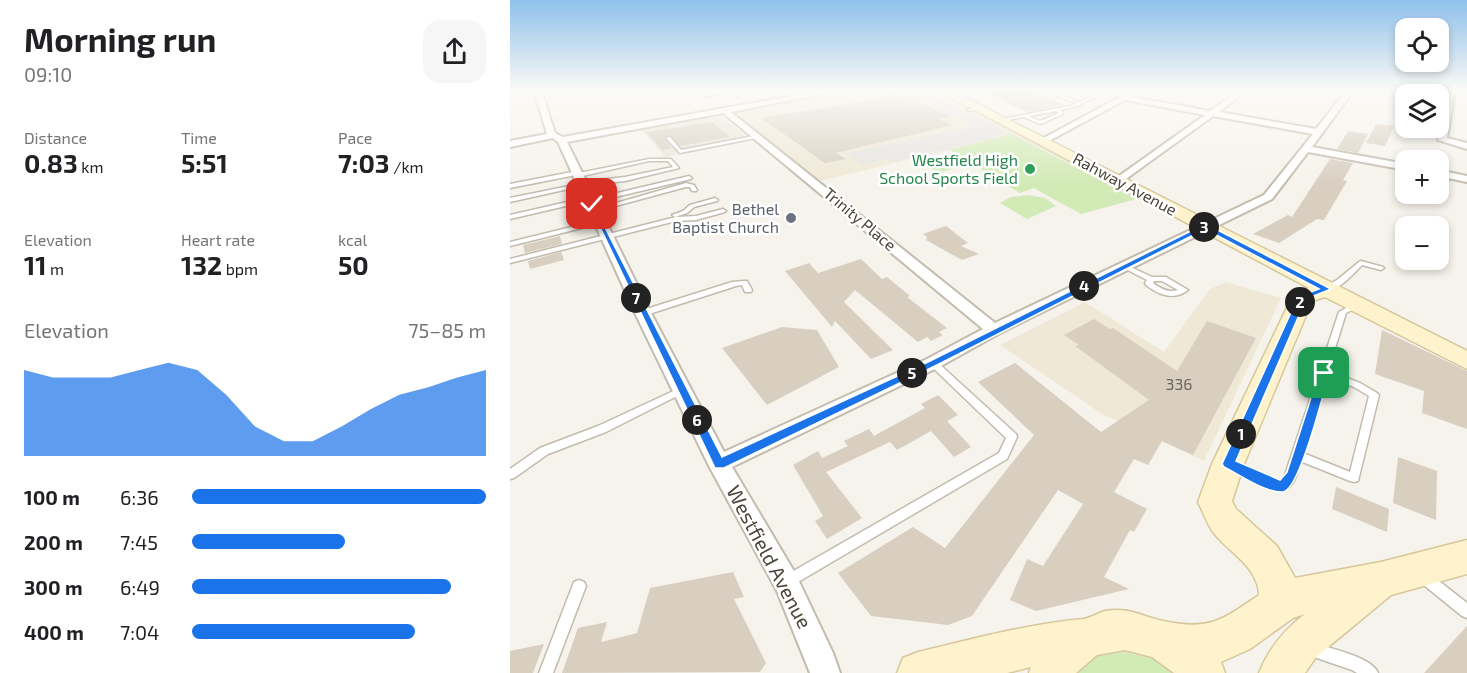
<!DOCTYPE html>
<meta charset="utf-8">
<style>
body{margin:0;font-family:"Exo 2",sans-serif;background:#f6f6f6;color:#202124;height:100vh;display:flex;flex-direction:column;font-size:22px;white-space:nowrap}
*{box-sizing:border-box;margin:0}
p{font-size:20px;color:#757577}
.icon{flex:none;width:33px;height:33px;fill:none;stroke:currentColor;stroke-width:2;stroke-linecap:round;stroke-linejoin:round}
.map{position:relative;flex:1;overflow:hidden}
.side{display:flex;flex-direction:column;background:#fff;width:510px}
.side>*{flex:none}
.fabs{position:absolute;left:885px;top:18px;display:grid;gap:12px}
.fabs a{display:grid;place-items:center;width:54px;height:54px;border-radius:12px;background:#fff;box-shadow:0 3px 9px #0003;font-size:30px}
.pin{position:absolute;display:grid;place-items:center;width:51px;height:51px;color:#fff;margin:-26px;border-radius:12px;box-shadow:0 3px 9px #0006}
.km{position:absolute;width:30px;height:30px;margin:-15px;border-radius:50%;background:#222;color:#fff;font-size:16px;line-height:30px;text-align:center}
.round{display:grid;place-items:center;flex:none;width:63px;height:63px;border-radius:18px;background:#f6f6f6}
.summary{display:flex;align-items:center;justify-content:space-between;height:102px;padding:0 24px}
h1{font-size:33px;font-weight:700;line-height:45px}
.metrics{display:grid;grid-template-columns:repeat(3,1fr);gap:9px;height:102px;padding:6px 24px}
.metrics div{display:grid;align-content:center}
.metrics b{font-size:26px;font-weight:700}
.metrics small{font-size:16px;font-weight:400}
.metrics p{font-size:16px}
.chart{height:168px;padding:12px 24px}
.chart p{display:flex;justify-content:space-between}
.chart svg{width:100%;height:108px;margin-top:6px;fill:#1a73e8;opacity:.7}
ul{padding:0 24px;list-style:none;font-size:20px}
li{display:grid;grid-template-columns:96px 72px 1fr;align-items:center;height:45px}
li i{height:15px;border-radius:8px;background:#1a73e8}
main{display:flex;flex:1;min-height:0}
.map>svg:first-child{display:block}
</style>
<main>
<section class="side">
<div class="summary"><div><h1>Morning run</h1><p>09:10</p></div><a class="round"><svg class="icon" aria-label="share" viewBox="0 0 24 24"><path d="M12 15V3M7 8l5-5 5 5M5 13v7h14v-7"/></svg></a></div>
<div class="metrics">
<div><p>Distance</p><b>0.83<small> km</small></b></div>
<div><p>Time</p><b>5:51</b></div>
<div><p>Pace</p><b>7:03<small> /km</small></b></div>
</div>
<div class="metrics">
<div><p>Elevation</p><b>11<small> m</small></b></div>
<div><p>Heart rate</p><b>132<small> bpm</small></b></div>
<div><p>kcal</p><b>50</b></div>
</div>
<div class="chart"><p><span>Elevation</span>75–85 m</p>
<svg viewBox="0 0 160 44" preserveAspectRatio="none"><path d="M0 44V9L10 12L20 12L30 12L40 9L50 6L60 9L70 19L80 32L90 38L100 38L110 32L120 25L130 19L140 16L150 12L160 9V44z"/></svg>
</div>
<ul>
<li><b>100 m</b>6:36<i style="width:100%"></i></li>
<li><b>200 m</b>7:45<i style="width:52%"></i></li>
<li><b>300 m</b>6:49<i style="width:88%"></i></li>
<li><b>400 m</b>7:04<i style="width:76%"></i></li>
</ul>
</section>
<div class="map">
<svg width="957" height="673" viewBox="0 0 957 673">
<rect width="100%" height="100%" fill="#f6f3ec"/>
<path fill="#eae5da" d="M210,115L241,140L155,157L132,130Z"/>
<path fill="#efe8d6" d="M329,90H432L637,196L571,214L524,188L510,193L440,150L305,182L215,111Z
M716,282L771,298L694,461L592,414L490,345L575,302L654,352L700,289Z"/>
<path fill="#d2eab5" d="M501,134L626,199L571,214L524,188L510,193L440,150Z
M439,155L449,158L453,162L452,166L429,173L412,164H406L405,161Z
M518,195L535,198L546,206L517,219L490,203L501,197Z
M615,652L644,659L663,673H565L589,656Z"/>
<path fill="#e5e3e0" d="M398,90H413L434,99L457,115L464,114L499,134L381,162L377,159L352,165L336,153L464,126L441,113H435L392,91Z"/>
<path fill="#d8cfc1" d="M471,90H520L555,105L517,112Z
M385,93L442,116L429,119L443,125L326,153L336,159L315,163L251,118L371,99L366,96Z
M202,122L220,137L170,146L159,135L154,138L162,148L152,150L136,132Z
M866,124L884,126L875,146L856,143Z
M838,131L858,134L848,153L827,149Z
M820,159L843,163L833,180L837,181L814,220L807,219L769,243L743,234L778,215L782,217Z
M436,226L458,243L451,246L469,254L452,260L416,240L417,237L413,234Z
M50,236L52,244L15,253L13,245Z
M51,252L54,260L20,269L18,261Z
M351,259L372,279L377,277L400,296L397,297L437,328L429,332L433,335L421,341L417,337L408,342L345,290L334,302L383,350L361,359L325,321L322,327L275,271L299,263L308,273Z
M584,319L600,329L603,328L667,371L697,321L746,338L683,455L652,441L638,465L624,459L604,492L637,509L624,532L620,530L594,577L619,589L526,611L500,600L517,559L533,566L573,504L548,490L462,616L438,625L361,616L328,573L403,527L435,548L524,435L468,382L505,363L591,432L639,400L565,346L569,345L554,335Z
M272,327L307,330L329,367L257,405L212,348Z
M872,330L957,371V429L912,413L914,391L865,374Z
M428,395L448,415L437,421L461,447L444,457L421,431L387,450L380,442L316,472L352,518L317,539L305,521L313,516L283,465L308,451L312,458L338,446L334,441L359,429L364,436L415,408L411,404Z
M888,457L927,471L926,520L883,503Z
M826,487L879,509L877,532L822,509Z
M223,572L234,597L224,599L256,663L250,672L52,673L68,628L97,622L91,642L127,633L140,588Z
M957,626V673H914Z
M34,644L23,673H0V651Z"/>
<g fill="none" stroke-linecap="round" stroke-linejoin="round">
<defs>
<path id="lane" d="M533,90H539L569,102L595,90H600L572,103V105L550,110L553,112V114L531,124H529L514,117L491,121L492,119L560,106L566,103ZM547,111L549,113L530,121L519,116Z
M468,107L469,109L459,111L457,110Z
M249,135L251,136V137L170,153L156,138L160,137L171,150Z
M139,159H161L169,168L115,181L76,185L0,202V198L69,184L72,182L115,177L163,167L158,161H139L68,177L66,175L0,188V184L67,171L69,173Z
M179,176L182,178L181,179L80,203L77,201L0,219V215L79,197L82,199Z
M176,183L184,185L187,190L186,191H182L180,187H176L87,211L82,210Z
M205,198L208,200L207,201L184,207L177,213L165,217L162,215L173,211L180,205Z
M213,209L216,211L215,212L186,220L166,221L0,263V259L166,217L186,216Z
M90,220L92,221V223L0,246V242Z
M851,261L873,267L874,268L871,270L852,265C842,275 829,291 814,291L813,289L814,287L827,280L849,262Z
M614,264L642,277H656L678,290C664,301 649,295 636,285L635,283L637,280L612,267L611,266ZM644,281H652L668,290C659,293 651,289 643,283Z
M234,281H237L242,290L241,292H235L232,285L226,286L136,315H133L129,313L130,311L222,282Z
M840,301H846L847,303L846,308L836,313L818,371L850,383L867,393L869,395L848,481L844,482L840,481L790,461C788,470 786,482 778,488C767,496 731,475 719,469L718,466L719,463L723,462L764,480L771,481L774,478L829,312L838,307ZM817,377L844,387L859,396L840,472L793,453Z
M423,360L426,361L506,434L507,437L497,459L283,585L278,587L273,585L272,581L273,577L489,453L496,438L420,365L419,363L420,361Z
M172,387L175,388L177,390L175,392L96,432L38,454L4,478L0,479V469L30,448L88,426Z
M915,572L920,574L957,603V618L952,616L910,582L909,578L910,574Z
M69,580L74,582L76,586L43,673H29L64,582Z
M803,643C819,648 862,657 868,673H847L842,670L798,655L796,650L798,645Z"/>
<path id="street" d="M24,90H31L45,133L53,137L316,90H332L221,112L485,323L754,195L803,134L703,116L609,184L604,181L605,179L695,115L615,100L537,142L530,140L621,91L628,93L622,97L700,111L729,90H737L709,112L806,129L837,90H844L802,147L896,164V170L798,152L762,199L490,333L429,367L222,467L285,573L323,653L330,673H300L267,591L198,464L125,313L48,142L43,138L0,147V141L37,134ZM213,113L473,329L417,359L214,452L141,313L57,142Z
M198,90L216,92L194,96L190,94Z
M938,90H945L937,138L957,143V149L928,140Z
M928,170L957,176V182L928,176Z"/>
<path id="secondary" d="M427,90H440L957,351V369L815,297L802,301L734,464L722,501L726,509L767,546L785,578L871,562L957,540V574L881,595L806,657L795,673H749C759,648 774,630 795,614L783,618L740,649L711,662L715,673H664L642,657L615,650L587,655L566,673H519L521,667L497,673H387L393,658L408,652C463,639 518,624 573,619C581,618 588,613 595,611C619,607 631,616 653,621C700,631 712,620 749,595C748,566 719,553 703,532C697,524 693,511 688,502L702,464L782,297L785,292L799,288Z"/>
</defs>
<use href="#lane" stroke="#c2bbae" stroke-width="3"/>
<use href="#street" stroke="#c2bbae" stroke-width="4"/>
<use href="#secondary" stroke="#d6c79b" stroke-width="3"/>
<use href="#lane" fill="#fff" fill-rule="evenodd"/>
<use href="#street" fill="#fff" fill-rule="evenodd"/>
<use href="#secondary" fill="#fff3cd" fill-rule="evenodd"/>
</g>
<linearGradient id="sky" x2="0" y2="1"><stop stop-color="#8fc1ec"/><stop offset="0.49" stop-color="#fbfaf6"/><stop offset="1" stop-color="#fbfaf6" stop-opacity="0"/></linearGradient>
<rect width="957" height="184" fill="url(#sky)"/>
<path fill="#1a73e8" stroke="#fff" stroke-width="1.5" d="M82,202L212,457L420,361L693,225H698L821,289L796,299L726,461L770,480L777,472L809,373L814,370L819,373C814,391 790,490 773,492C755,493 730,475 714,467L712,464L788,297L809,289L695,229L427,365L214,468H205L79,204Z"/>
<circle fill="#2e9e5b" stroke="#fff" stroke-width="2" cx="520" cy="169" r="6"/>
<circle fill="#6b7280" stroke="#fff" stroke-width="2" cx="281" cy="218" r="6"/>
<g text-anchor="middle" stroke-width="5" stroke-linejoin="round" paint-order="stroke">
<g font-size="16" fill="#27864d" stroke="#fff" text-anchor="end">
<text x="508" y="166">Westfield High<tspan x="508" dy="18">School Sports Field</tspan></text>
</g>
<g font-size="16" fill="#4b4439" stroke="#fff">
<text transform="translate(615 184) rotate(28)" y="6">Rahway Avenue</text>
<text transform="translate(350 219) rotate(40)" y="6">Trinity Place</text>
</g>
<g font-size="16" fill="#5b616d" stroke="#fff" text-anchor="end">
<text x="269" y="215">Bethel<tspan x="269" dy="18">Baptist Church</tspan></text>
</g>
<g font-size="16" fill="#6e675b">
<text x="669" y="390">336</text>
</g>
<g font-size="20" fill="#4b4439" stroke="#fff">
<text transform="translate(259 557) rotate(62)" y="7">Westfield Avenue</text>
</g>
</g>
</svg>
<div class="fabs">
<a><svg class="icon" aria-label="locate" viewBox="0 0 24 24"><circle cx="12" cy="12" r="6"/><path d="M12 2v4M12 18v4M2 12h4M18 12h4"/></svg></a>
<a><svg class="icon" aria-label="layers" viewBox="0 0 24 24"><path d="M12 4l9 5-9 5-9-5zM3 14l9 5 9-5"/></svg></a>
<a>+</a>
<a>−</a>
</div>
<div class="pin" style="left:814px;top:373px;background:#1e9e55"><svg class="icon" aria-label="arrive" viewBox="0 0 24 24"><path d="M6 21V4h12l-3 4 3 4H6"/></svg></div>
<div class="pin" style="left:82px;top:204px;background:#d93025"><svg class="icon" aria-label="check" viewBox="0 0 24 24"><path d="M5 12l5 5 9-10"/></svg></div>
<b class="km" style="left:731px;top:434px">1</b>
<b class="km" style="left:790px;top:302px">2</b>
<b class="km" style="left:694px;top:227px">3</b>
<b class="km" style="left:574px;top:286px">4</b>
<b class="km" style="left:402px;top:373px">5</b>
<b class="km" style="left:187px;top:420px">6</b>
<b class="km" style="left:126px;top:298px">7</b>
</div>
</main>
